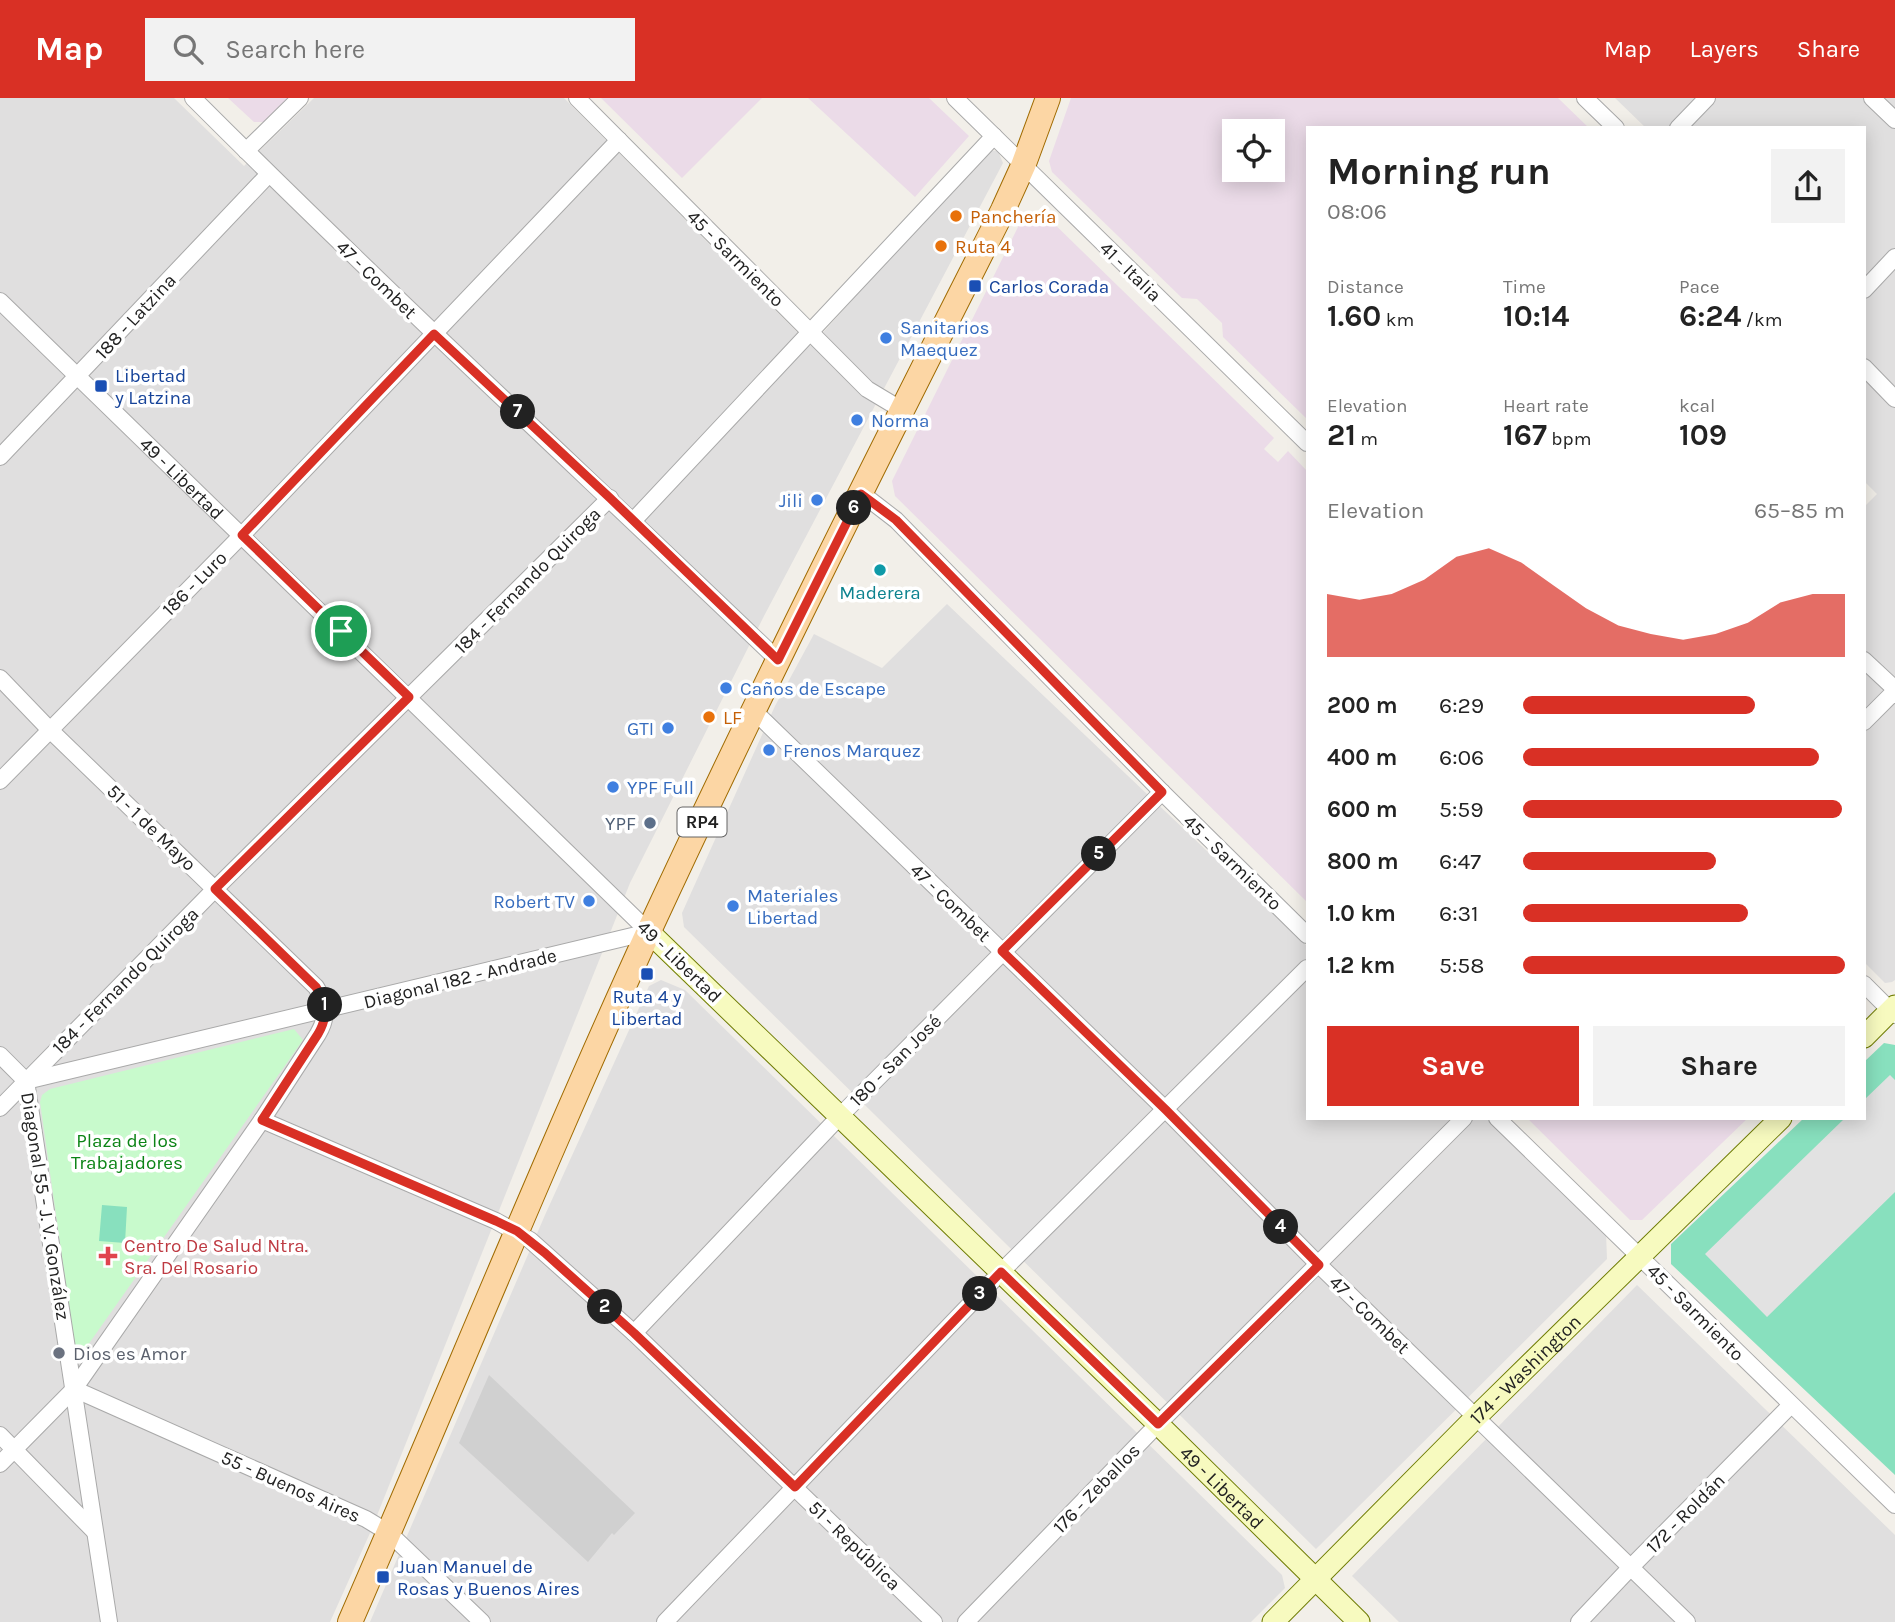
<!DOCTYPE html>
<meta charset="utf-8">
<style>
body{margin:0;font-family:Karla,sans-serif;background:#f2f2f2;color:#222;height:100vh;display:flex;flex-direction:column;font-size:26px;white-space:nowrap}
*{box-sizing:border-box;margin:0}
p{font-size:23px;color:#767676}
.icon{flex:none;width:38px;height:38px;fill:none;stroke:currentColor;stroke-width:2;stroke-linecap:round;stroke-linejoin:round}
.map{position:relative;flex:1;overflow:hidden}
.sheet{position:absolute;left:1306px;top:28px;width:560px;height:994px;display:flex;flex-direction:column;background:#fff;border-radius:0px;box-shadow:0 4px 18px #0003}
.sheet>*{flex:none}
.tools{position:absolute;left:1222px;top:21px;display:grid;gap:14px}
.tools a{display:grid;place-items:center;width:63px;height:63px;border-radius:0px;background:#fff;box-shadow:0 4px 18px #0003;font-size:35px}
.pin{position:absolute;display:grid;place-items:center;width:60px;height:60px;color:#fff;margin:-30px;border:4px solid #fff;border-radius:50%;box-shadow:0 2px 7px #0007}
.km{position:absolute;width:35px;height:35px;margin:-18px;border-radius:50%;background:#222;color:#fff;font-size:19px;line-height:35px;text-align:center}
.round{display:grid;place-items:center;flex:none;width:74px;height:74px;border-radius:0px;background:#f2f2f2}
.headline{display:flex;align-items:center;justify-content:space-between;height:119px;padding:0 21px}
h1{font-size:38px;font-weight:700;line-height:52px}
.metrics{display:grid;grid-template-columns:repeat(3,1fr);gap:10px;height:119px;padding:7px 21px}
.metrics div{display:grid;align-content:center}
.metrics b{font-size:30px;font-weight:700}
.metrics small{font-size:19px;font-weight:400}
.metrics p{font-size:19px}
.chart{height:196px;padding:14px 21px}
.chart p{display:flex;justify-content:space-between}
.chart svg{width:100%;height:126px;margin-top:7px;fill:#d93025;opacity:.7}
.primary-button{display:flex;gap:14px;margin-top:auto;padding:14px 21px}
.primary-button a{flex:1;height:80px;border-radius:0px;background:#d93025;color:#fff;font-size:28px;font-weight:700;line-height:80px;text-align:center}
.primary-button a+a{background:#f2f2f2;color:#222}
ul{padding:0 21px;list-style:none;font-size:23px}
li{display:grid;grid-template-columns:112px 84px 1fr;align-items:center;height:52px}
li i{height:18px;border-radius:9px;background:#d93025}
header{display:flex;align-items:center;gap:42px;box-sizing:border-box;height:98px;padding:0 35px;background:#d93025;color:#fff}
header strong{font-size:33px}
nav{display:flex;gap:38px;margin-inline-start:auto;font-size:24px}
.search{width:490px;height:63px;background:#f2f2f2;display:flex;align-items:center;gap:18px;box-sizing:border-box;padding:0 24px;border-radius:0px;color:#767676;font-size:26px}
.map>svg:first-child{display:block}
</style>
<header>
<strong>Map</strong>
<div class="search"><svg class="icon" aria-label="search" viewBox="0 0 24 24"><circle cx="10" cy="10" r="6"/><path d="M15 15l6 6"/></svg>Search here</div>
<nav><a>Map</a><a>Layers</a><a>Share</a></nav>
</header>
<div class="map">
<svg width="1895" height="1524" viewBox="0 0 1895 1524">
<rect width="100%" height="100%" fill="#f2efe9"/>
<path fill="#e0dfdf" d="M0,0H174L244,68L314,0H564L811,248L986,52L998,53L1003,65L764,518L630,785L370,1435L330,1524H0Z
M1615,0H1895V882L1892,884L1885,885L1864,864V409L1877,396L1864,383V30H1646Z
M947,506L1307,848V1020H1487L1606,1135L1607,1161L1316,1451L684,829L682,815L775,608L814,536L882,570Z
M661,882L685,892L1282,1477L1285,1490L1251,1524H370L545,1117L649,888Z
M1637,1187L1895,1437V1524H1399L1352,1478Z"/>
<path fill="#ebdbe8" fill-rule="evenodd" d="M228,0H290L265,24H254Z
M601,0H762L682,80Z
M808,0H929L969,38L915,99Z
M1071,0H1558L1589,30H1307V321L1223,239L1222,225L1197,201L1182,200L1052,74L1049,63ZM1272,33V72H1234V33Z
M1042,114L1274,340L1264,351L1278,364L1288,353L1307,373V804L895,398L892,383L1024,117Z
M1527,1020H1748L1642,1122H1630Z"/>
<path fill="#d0d0d0" d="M489,1277L635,1415L614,1437L612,1435L588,1464L459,1345Z"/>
<path fill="#c8facc" d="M294,931L303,942L83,1254L75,1251L40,1004L42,997L50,991Z"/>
<path fill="#88e0be" d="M1884,945L1895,947V1377L1671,1166V1146L1804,1020H1864V964Z
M102,1107L127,1109L125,1145L99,1143Z"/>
<path fill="#e2e2e2" d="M1890,977L1895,982V1094L1767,1219L1705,1156L1845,1020H1864V1002Z"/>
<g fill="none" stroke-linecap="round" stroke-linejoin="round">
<defs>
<g id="street">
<path d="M193,0C384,191 583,375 778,562"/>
<path d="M577,0L867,291L902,312"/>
<path d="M955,0L1307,345"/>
<path d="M1585,0L1616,30"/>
<path d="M1872,0L1895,22"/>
<path d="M1678,30L1707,0"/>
<path d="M246,53L300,0"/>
<path d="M1864,192L1895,159"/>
<path id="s1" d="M0,203L649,834"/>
<path d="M1864,269L1895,301"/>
<path d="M0,359L269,76"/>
<path d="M861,395L896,422L1162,694L1307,837"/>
<path d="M633,423L994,38"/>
<path d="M1864,562L1895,591"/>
<path d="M0,580L50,632L316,889C327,906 328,919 318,936L262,1022L74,1291L0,1366"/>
<path d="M755,614L1166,1012L1319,1167L1687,1524"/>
<path d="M1864,624L1895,593"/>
<path d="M0,683L242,437L619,42"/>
<path d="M1864,886L1895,917"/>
<path d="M0,957L26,983"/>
<path d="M26,983L649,834"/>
<path d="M26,983L109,1524"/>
<path d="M0,1010L215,791L610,400"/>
<path d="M1497,1020L1895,1407"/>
<path d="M262,1022L496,1123L530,1142L634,1235L934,1524"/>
<path d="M634,1235L840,1018L1162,694"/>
<path d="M74,1291L366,1421L389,1435L482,1524"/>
<path d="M0,1337L94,1433"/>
<path d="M665,1524L1001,1174L1307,870"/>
<path d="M966,1524L1158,1326L1464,1020"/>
<path d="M1579,1524L1631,1469L1791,1307"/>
</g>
<g id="secondary">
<path id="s2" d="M649,834L1158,1326L1359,1524"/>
<path d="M1864,939L1895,908"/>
<path id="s3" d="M1273,1524L1477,1318L1781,1020"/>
</g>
<path id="primary" d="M350,1524C450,1295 544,1062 648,835C761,591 882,351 1003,112L1023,68L1048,0"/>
</defs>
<use href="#street" stroke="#a9a9a9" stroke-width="18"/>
<use href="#secondary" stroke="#707d05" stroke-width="23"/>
<use href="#primary" stroke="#a06b00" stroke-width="26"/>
<use href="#street" stroke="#fff" stroke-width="16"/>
<use href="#secondary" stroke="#f7fabf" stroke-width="21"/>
<use href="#primary" stroke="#fcd6a4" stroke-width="24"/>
</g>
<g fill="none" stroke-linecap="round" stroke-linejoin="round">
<defs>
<path id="route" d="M434,236L610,400L778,562L861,396L896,422L1162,694L1002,853L1166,1012L1319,1167L1158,1326L1001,1174L795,1389L634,1235L545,1155L517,1133L496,1123L262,1022L318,936C328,919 327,906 316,889L215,791L409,599L242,437Z"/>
</defs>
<use href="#route" stroke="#fff" stroke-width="14"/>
<use href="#route" stroke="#d93025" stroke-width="9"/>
</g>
<g fill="#e8710a" stroke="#fff" stroke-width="2.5">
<circle cx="956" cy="118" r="7"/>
<circle cx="941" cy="148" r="7"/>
<circle cx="709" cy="619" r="7"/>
</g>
<g fill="#1a4fb4" stroke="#fff" stroke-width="2.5">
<rect x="968" y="181" width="14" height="14" rx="3.5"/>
<rect x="94" y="281" width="14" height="14" rx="3.5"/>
<rect x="640" y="869" width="14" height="14" rx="3.5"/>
<rect x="376" y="1472" width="14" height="14" rx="3.5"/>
</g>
<g fill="#3f7fe0" stroke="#fff" stroke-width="2.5">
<circle cx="886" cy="240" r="7"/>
<circle cx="857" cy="322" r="7"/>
<circle cx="817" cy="402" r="7"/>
<circle cx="726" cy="590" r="7"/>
<circle cx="668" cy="630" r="7"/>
<circle cx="769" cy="652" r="7"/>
<circle cx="613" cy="689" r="7"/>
<circle cx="589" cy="803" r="7"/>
<circle cx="733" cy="808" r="7"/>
</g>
<circle fill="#0f9aa8" stroke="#fff" stroke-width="2.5" cx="880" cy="472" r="7"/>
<circle fill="#5c6f8a" stroke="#fff" stroke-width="2.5" cx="650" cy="725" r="7"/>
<path fill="#e0444e" stroke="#fff" stroke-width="2.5" d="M104.5 1147.5h7v7h7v7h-7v7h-7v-7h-7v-7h7z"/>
<circle fill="#6b7280" stroke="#fff" stroke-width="2.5" cx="59" cy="1255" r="7"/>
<g text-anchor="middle" stroke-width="7" stroke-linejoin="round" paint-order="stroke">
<rect fill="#fff" stroke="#646464" stroke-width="2" x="677.5" y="709.5" width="49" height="29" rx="5"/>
<g font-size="18" font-weight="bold" fill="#222">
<text x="702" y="730">RP4</text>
</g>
<g font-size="19" fill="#c56008" stroke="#fff" text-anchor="start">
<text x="970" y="125">Panchería</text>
<text x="955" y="155">Ruta 4</text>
<text x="723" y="626">LF</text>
</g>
<g font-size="19" fill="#222" stroke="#fff">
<text transform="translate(736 160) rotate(45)" y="7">45 - Sarmiento</text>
<text transform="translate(1131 173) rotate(44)" y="7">41 - Italia</text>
<text transform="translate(377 181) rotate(44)" y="7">47 - Combet</text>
<text transform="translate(135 218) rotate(-47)" y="7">188 - Latzina</text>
<text dy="7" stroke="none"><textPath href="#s1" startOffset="254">49 - Libertad</textPath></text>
<text transform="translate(527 482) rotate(-45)" y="7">184 - Fernando Quiroga</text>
<text transform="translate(194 485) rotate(-45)" y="7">186 - Luro</text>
<text transform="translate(152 729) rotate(44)" y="7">51 - 1 de Mayo</text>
<text transform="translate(1233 764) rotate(44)" y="7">45 - Sarmiento</text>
<text transform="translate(951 804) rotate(44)" y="7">47 - Combet</text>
<text transform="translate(680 863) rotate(44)" y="7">49 - Libertad</text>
<text transform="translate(460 880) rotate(-14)" y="7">Diagonal 182 - Andrade</text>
<text transform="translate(125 882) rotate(-45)" y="7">184 - Fernando Quiroga</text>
<text transform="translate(895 962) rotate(-45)" y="7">180 - San José</text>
<text transform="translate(46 1108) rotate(81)" y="7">Diagonal 55 - J. V. González</text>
<text transform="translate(1696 1214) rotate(45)" y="7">45 - Sarmiento</text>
<text transform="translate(1370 1216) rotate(44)" y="7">47 - Combet</text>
<text dy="7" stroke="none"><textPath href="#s3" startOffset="357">174 - Washington</textPath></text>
<text transform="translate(291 1388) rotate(24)" y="7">55 - Buenos Aires</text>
<text transform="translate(1096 1390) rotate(-46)" y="7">176 - Zeballos</text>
<text dy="7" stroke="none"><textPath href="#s2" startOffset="798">49 - Libertad</textPath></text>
<text transform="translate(1685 1415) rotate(-45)" y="7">172 - Roldán</text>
<text transform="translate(855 1447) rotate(44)" y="7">51 - República</text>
</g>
<g font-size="19" fill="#164399" stroke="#fff" text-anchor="start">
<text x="989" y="195">Carlos Corada</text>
<text x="115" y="284">Libertad<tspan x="115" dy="22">y Latzina</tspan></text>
<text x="647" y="905" text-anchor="middle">Ruta 4 y<tspan x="647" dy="22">Libertad</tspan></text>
<text x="397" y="1475">Juan Manuel de<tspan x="397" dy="22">Rosas y Buenos Aires</tspan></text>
</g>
<g font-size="19" fill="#366cbe" stroke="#fff" text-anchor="start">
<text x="900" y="236">Sanitarios<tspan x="900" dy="22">Maequez</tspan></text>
<text x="871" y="329">Norma</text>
<text x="803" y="409" text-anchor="end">Jili</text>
<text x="740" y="597">Caños de Escape</text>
<text x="654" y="637" text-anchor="end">GTI</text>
<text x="783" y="659">Frenos Marquez</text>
<text x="627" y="696">YPF Full</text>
<text x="747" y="804">Materiales<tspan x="747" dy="22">Libertad</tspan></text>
<text x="575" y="810" text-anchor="end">Robert TV</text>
</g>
<g font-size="19" fill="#0d838f" stroke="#fff">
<text x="880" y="501">Maderera</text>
</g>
<g font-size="19" fill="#4e5e75" stroke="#fff" text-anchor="end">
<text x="636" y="732">YPF</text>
</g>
<g font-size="19" fill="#0c8416" stroke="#fff">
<text x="127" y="1049">Plaza de los<tspan x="127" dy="22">Trabajadores</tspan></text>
</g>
<g font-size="19" fill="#be3a42" stroke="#fff" text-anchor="start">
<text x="124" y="1154">Centro De Salud Ntra.<tspan x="124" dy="22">Sra. Del Rosario</tspan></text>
</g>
<g font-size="19" fill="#5b616d" stroke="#fff" text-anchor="start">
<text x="73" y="1262">Dios es Amor</text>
</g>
</g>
</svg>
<div class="tools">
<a><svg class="icon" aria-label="locate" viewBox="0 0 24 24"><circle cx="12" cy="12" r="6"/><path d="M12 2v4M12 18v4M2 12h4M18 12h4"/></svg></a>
</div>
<div class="pin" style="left:341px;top:533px;background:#1e9e55"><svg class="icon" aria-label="arrive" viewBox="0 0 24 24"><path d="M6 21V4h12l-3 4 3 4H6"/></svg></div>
<b class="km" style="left:325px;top:907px">1</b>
<b class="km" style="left:605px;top:1209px">2</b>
<b class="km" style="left:980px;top:1196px">3</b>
<b class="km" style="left:1281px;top:1129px">4</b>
<b class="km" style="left:1099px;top:756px">5</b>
<b class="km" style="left:854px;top:410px">6</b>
<b class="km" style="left:518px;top:314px">7</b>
<section class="sheet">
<div class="headline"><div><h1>Morning run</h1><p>08:06</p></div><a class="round"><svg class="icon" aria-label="share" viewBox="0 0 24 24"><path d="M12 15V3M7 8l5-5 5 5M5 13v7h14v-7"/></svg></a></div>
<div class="metrics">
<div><p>Distance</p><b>1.60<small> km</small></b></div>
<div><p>Time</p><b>10:14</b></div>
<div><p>Pace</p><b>6:24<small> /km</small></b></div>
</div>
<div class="metrics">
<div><p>Elevation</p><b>21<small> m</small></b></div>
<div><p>Heart rate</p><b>167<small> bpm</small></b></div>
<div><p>kcal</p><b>109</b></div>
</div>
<div class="chart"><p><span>Elevation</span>65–85 m</p>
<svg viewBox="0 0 160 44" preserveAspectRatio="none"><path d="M0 44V22L10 24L20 22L30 17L40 9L50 6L60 11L70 19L80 27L90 33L100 36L110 38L120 36L130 32L140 25L150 22L160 22V44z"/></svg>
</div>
<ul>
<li><b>200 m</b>6:29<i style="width:72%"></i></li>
<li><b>400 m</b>6:06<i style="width:92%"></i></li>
<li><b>600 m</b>5:59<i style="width:99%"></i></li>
<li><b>800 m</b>6:47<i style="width:60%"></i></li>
<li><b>1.0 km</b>6:31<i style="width:70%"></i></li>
<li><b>1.2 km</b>5:58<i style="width:100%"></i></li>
</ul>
<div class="primary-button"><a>Save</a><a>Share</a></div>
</section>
</div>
